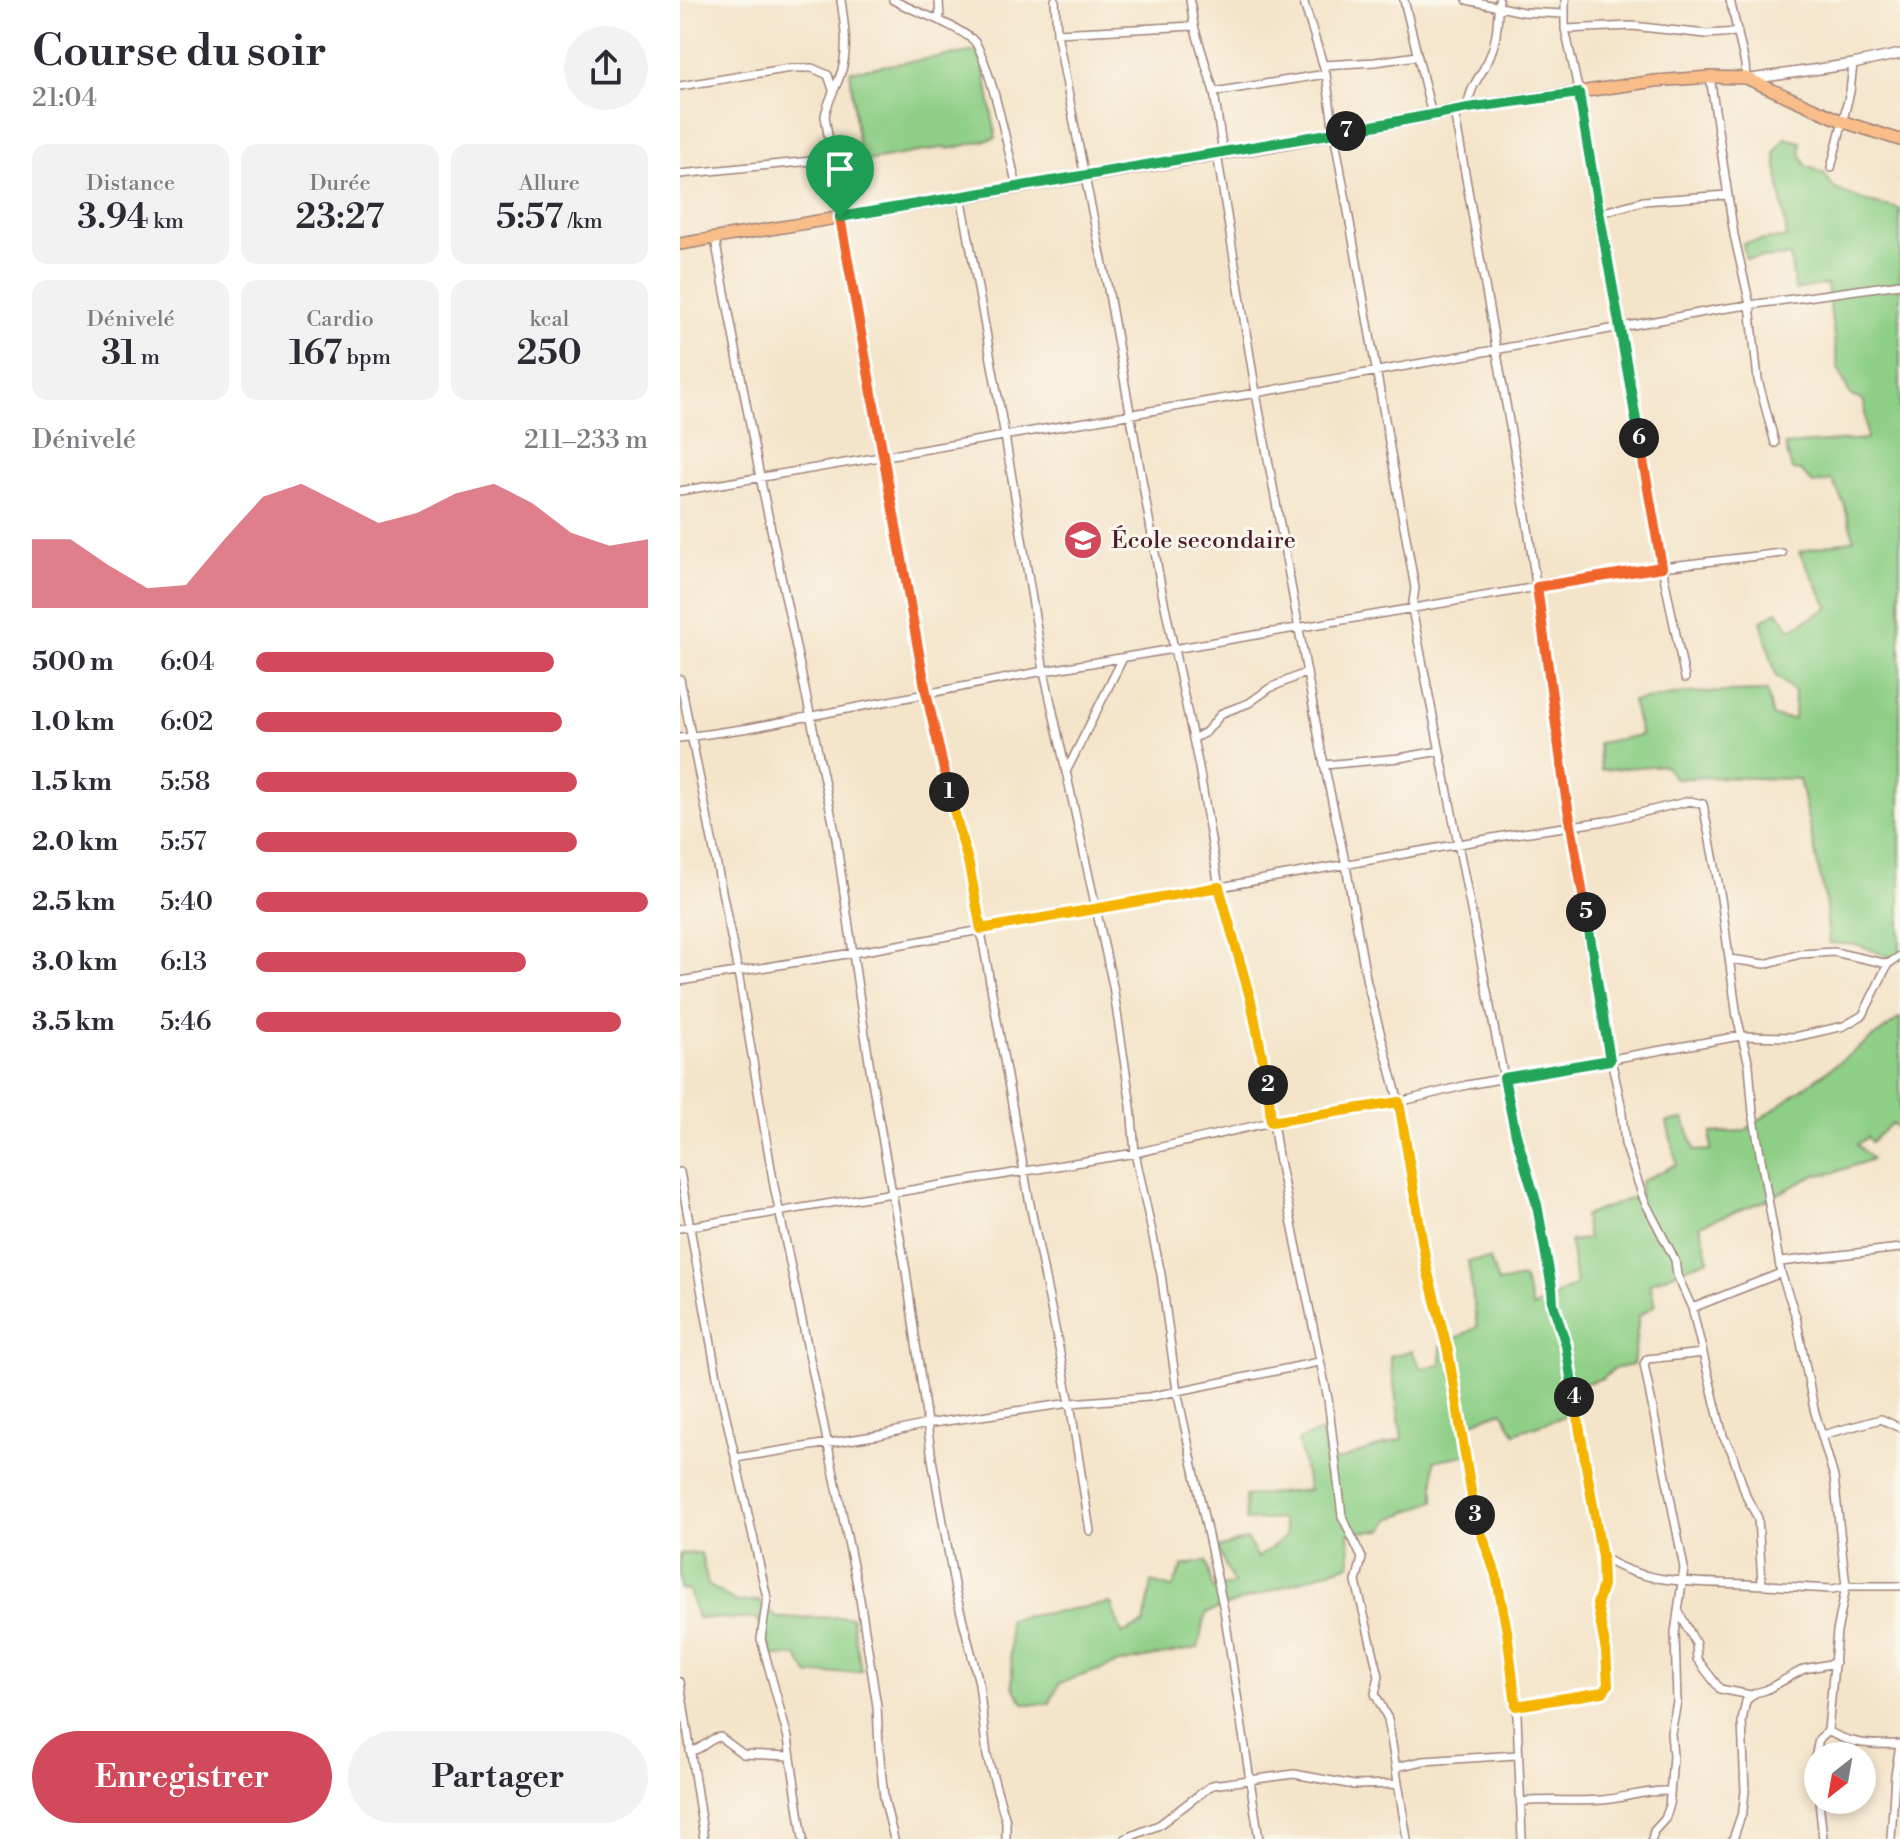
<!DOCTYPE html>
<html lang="fr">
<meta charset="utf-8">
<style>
body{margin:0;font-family:"Libre Bodoni",serif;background:#f2f2f3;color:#2b2b33;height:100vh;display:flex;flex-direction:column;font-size:30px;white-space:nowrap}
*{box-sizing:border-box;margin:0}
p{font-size:26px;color:#7c7c81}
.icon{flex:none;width:44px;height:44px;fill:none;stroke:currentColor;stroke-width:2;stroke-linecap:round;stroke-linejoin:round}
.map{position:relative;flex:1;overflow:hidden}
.drawer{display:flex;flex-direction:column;background:#fff;width:680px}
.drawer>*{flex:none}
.needle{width:52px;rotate:211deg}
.buttons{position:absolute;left:1124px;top:1742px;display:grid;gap:16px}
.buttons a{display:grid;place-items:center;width:72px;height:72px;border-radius:50%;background:#fff;box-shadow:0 4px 12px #0003;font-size:40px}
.pin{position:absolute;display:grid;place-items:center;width:68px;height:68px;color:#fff;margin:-82px -34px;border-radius:50% 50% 50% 0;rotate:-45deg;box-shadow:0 0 8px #0007}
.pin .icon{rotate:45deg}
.km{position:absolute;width:40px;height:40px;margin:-20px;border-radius:50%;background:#222;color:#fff;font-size:22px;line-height:40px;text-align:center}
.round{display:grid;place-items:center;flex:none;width:84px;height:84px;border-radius:42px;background:#f2f2f3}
.summary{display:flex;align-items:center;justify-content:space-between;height:136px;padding:0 32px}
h1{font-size:44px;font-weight:600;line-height:60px}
.stats{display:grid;grid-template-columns:repeat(3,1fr);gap:12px;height:136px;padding:8px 32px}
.stats div{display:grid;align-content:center;border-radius:16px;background:#f2f2f3;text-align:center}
.stats b{font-size:34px;font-weight:600}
.stats small{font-size:22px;font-weight:400}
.stats p{font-size:22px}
.chart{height:224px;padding:16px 32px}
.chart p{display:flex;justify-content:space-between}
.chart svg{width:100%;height:144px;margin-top:8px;fill:#d1495b;opacity:.7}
.action{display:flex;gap:16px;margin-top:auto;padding:16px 32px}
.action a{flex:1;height:92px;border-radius:48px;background:#d1495b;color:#fff;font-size:32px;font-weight:600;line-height:92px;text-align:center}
.action a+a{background:#f2f2f3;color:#2b2b33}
ul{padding:0 32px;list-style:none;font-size:26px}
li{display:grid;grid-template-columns:128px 96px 1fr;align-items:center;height:60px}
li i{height:20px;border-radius:10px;background:#d1495b}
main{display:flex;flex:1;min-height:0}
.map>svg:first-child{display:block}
</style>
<main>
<section class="drawer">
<div class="summary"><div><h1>Course du soir</h1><p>21:04</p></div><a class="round"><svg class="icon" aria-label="share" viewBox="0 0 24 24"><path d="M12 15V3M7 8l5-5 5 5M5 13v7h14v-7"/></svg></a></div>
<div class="stats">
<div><p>Distance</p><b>3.94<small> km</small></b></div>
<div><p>Durée</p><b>23:27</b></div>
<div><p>Allure</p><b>5:57<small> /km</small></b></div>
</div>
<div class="stats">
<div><p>Dénivelé</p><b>31<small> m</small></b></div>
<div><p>Cardio</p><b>167<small> bpm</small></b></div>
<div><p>kcal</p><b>250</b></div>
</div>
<div class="chart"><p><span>Dénivelé</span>211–233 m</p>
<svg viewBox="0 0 160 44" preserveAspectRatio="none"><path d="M0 44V23L10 23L20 31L30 38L40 37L50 23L60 10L70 6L80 12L90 18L100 15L110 9L120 6L130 12L140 21L150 25L160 23V44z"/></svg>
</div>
<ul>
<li><b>500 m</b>6:04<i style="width:76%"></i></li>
<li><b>1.0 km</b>6:02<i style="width:78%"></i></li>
<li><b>1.5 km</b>5:58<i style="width:82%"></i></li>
<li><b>2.0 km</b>5:57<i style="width:82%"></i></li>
<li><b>2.5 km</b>5:40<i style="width:100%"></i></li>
<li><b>3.0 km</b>6:13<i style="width:69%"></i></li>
<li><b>3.5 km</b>5:46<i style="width:93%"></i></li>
</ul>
<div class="action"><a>Enregistrer</a><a>Partager</a></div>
</section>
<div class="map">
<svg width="1220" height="1839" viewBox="0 0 1220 1839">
<rect width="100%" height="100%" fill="#fbf7ec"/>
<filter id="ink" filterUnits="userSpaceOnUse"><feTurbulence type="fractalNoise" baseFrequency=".0125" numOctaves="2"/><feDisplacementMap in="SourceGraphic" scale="16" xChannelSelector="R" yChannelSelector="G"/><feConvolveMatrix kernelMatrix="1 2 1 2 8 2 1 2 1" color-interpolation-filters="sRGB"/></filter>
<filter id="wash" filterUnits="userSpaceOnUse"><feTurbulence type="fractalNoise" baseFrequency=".006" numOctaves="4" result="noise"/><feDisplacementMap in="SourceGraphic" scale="32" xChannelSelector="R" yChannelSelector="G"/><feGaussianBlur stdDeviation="1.8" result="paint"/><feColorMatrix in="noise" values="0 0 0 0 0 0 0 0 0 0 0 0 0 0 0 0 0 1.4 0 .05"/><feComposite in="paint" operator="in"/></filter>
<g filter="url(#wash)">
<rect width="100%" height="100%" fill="#f4e4c9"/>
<path fill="#8ecf86" stroke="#6c7758" stroke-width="2" d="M296,51L304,67L316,138L269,149L266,147L180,162L170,71Z
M1105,138L1121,142L1120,153L1126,166L1144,173L1155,189L1188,202L1220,209V961L1179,945L1149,943L1145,898L1119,779L1028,777L995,779L984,765L921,770L918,743L961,735L952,701L1007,693L1087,691L1093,717L1114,719L1115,692L1096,676L1081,621L1097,611L1111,629L1149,608L1119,552L1174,539L1164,504L1152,480L1133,484L1121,471L1112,470L1105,445L1187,439L1184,401L1171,396L1158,368L1147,284L1115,290L1110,256L1066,259L1063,243L1107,237L1095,152Z
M1220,1018V1130L1212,1123L1191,1142L1187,1137L1177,1145L1192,1159L1153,1173L1135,1175L1084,1201L1020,1225L1029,1259L970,1283L975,1305L959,1316L953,1365L933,1369L924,1378L891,1387L888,1415L835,1433L822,1411L787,1424L789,1454L754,1461V1501L710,1519L703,1530L669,1533L670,1564L526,1613L518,1648L439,1663L380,1683L369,1704H344L333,1686L328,1619L431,1603L442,1634L464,1624L472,1582L492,1588L503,1566L526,1561L533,1589L554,1584L537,1548L567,1539L578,1558L606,1536L602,1519L566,1521L565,1496L629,1490L618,1440L642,1431L647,1464L722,1439L710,1356L732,1351L741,1368L761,1365V1346L797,1327L788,1261L810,1259L818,1283L843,1278L853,1308L896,1285L890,1241L908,1239L904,1216L960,1195V1182L997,1164L987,1122L1004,1119L1015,1151L1031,1150V1133L1064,1131Z
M21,1553L28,1585L57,1602L79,1601L97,1618L171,1617L182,1671L129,1675L117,1656H93L78,1619L17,1618L9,1590L0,1589V1554Z"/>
</g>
<g filter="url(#ink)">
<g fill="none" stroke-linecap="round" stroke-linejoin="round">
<defs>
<path id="minor" d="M161,0C164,22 168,45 163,66C159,84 148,98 145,116L180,338L246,692L273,808L289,865L349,1199L390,1403L410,1531
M213,0C239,14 268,21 292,39C308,51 331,162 337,187
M259,0L260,21
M375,0L377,33L395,128L429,294L482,592L519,767L539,887L571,1001L589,1093L598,1156L648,1399L662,1516L682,1558L676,1582L699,1676L695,1694L708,1719L727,1839
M510,0L514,26L534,92L543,153
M623,0L646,74L654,133L735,588L732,609L824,1078L836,1135L857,1205L873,1304L886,1345L902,1448L920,1534L923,1585L917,1604L926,1651V1689L923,1692L836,1706
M724,0L752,115
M787,0L843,12L884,14
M885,0V29L899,93L917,214L941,329L982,567L1005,678
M1050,0L1065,64L1066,78
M885,29L952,26L1026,34L1058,32
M377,33L514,26
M644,65L695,62L737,56
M1030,77L1054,235L1070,305L1078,380L1095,443
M0,86L111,68H132L148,75L153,90
M534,92L646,74
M788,108C788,87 803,74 810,56C818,38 817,20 819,0
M774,111L848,528L885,791L919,1006L941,1104L945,1144L964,1200L995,1260L997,1275L1012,1308L1043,1436L1051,1450L1067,1498L1078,1518L1082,1584
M537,154L576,393L641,750L666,866L687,983L719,1102L747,1269L768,1351L798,1529L816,1575L827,1631L837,1716L842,1839
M1151,168L1170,92L1173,64
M0,174L152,159
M281,195L325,436L364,671L433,986L451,1106L455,1153L481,1274L497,1391L544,1610L579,1839
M917,214L963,201L1047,195
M35,239L80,477L155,832L191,1075L226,1271L252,1459L275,1590L299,1683L307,1756L326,1821V1839
M0,491L576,393L1041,309L1220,284
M0,679L58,972L94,1186L180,1599L197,1706L199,1748L204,1798L214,1839
M0,738L69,728L364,671L857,587L982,567L1102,553
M513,739L526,732L542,713L569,703L590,688L627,672
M644,765L719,758L760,751
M386,772L442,660
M1050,959L1085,964L1120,954L1154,952L1208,964
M0,981L173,953L835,834L926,821L1010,801L1023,804L1041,898L1057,1017L1069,1065L1073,1113L1101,1273L1116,1317L1134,1409L1154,1477L1166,1586L1157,1632L1148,1731L1139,1739L1135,1758L1138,1790
M0,1172L37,1377L87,1598L81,1639L108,1738L123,1839
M0,1228L455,1153L591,1122L719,1102L787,1085L1060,1036L1115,1037L1164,1026L1183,1015L1208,964L1220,956
M1100,1262L1220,1248
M1012,1308L1101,1273
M1142,1435L1201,1419L1220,1428
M55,1458L200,1435L246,1424L390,1403L469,1397L639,1362
M922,1557C968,1588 1032,1581 1085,1585C1107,1586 1130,1588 1153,1589L1166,1586H1220
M999,1612L1016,1644L1017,1659L1040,1689L1071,1695
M0,1682L24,1839
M1148,1731C1170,1745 1195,1745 1220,1744
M10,1751C24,1750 28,1738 40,1737L63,1754L111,1756
M716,1767L743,1761L837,1755
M1139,1800L1143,1839
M840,1802C867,1799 894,1802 922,1800C947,1798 963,1790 990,1791
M444,1839L479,1825L532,1785L614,1774L674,1785L718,1784
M972,1839L974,1831L985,1819L989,1808L993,1756L991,1733L997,1702L995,1633L1004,1568L964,1364L967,1359L1023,1353
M1053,1839L1063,1810L1065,1791L1062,1721L1066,1701L1075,1693L1086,1690L1124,1669L1155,1663
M1211,1839L1215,1775L1220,1745"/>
<path id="tertiary" d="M1071,79L1173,64L1220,54"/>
<path id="primary" d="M0,244L593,145L788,108L975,81L1030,77L1066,78L1164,122L1220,140"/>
</defs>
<use href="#minor" stroke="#9f827a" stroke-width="10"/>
<use href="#tertiary" stroke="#9f827a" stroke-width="12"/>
<use href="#primary" stroke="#9f827a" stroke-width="14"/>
<use href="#minor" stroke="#fff" stroke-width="7"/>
<use href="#tertiary" stroke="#fff" stroke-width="9"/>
<use href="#primary" stroke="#f8bd89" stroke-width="11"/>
</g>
</g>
<g fill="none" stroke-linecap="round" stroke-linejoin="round" filter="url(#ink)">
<defs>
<path id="split-1" d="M160,217L246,692L269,792"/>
<path id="split-2" d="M269,792L289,865L301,929L539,887L571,1001L588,1085"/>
<path id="split-3" d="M588,1085L591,1122L719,1102L747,1269L768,1351L795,1515"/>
<path id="split-4" d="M795,1515L816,1575L827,1631L836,1706L923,1692L928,1685L926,1651L917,1604L923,1585L922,1557L894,1397"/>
<path id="split-5" d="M894,1397L886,1345L873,1304L872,1288L857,1205L836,1135L824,1078L930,1060L906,912"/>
<path id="split-6" d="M906,912L885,791L857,587L982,567L959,438"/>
<path id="split-7" d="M666,131L788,108L899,93C917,208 940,322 959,438"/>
<path id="split-8" d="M160,217L666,131"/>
</defs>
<use href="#split-1" stroke="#fff" stroke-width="16"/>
<use href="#split-2" stroke="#fff" stroke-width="16"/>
<use href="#split-3" stroke="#fff" stroke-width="16"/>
<use href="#split-4" stroke="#fff" stroke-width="16"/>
<use href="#split-5" stroke="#fff" stroke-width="16"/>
<use href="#split-6" stroke="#fff" stroke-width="16"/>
<use href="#split-7" stroke="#fff" stroke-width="16"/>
<use href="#split-8" stroke="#fff" stroke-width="16"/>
<use href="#split-1" stroke="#f0652b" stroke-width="10"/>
<use href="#split-2" stroke="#f5b400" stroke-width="10"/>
<use href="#split-3" stroke="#f5b400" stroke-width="10"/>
<use href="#split-4" stroke="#f5b400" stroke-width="10"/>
<use href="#split-5" stroke="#22a559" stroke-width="10"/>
<use href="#split-6" stroke="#f0652b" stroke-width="10"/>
<use href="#split-7" stroke="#22a559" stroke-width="10"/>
<use href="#split-8" stroke="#22a559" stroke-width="10"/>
</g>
<defs>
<symbol id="school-disc" viewBox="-11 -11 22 22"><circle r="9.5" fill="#d1495b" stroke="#fbf7ec"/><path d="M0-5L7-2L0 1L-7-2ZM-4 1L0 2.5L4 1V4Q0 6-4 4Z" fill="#fff"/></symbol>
</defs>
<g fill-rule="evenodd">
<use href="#school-disc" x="381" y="518" width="44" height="44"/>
</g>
<g text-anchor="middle" stroke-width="6" stroke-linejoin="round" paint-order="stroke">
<g font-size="24" fill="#4a1f2b" stroke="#fbf7ec" text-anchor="start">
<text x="431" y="548">École secondaire</text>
</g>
</g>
</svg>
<div class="buttons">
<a><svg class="needle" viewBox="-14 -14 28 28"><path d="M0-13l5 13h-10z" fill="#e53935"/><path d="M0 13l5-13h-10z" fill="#7c7c81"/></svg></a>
</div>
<div class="pin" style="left:160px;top:217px;background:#1e9e55"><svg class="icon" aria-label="arrive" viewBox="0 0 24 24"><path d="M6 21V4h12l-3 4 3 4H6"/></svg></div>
<b class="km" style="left:269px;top:792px">1</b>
<b class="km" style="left:588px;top:1085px">2</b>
<b class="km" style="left:795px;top:1515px">3</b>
<b class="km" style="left:894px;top:1397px">4</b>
<b class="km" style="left:906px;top:912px">5</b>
<b class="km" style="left:959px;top:438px">6</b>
<b class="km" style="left:666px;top:131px">7</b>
</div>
</main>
